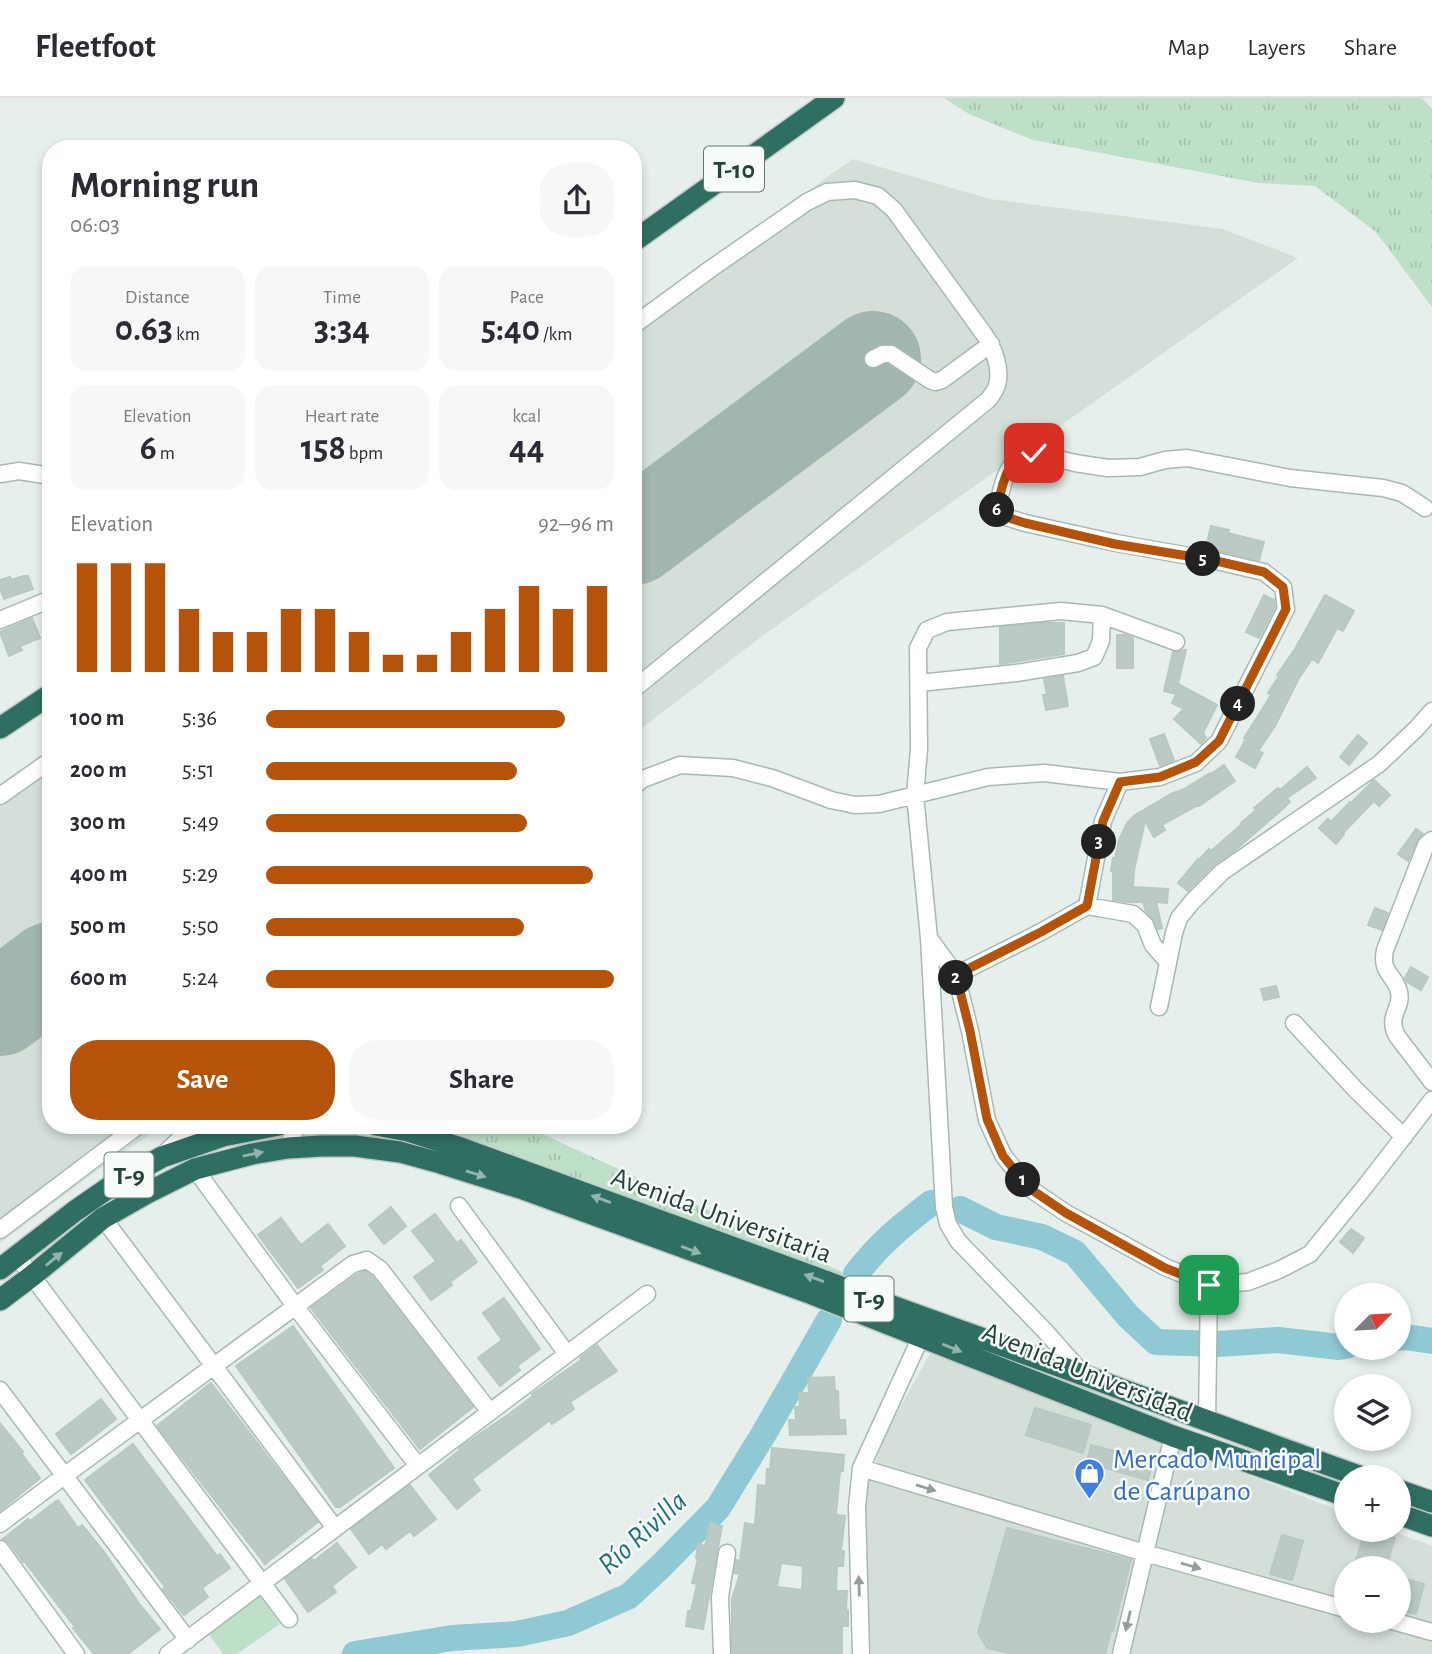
<!DOCTYPE html>
<meta charset="utf-8">
<style>
body{margin:0;font-family:"Alegreya Sans",sans-serif;background:#f7f7f7;color:#2b2b33;height:100vh;display:flex;flex-direction:column;font-size:26px;white-space:nowrap}
*{box-sizing:border-box;margin:0}
p{font-size:23px;color:#7c7c81}
.icon{flex:none;width:38px;height:38px;fill:none;stroke:currentColor;stroke-width:2;stroke-linecap:round;stroke-linejoin:round}
.map{position:relative;flex:1;overflow:hidden}
.side{position:absolute;left:42px;top:42px;width:600px;height:994px;display:flex;flex-direction:column;background:#fff;border-radius:28px;box-shadow:0 4px 10px #0003}
.side>*{flex:none}
.needle{width:46px;rotate:66deg}
.tools{position:absolute;left:1334px;top:1185px;display:grid;gap:14px}
.tools a{display:grid;place-items:center;width:77px;height:77px;border-radius:50%;background:#fff;box-shadow:0 4px 10px #0003;font-size:35px}
.pin{position:absolute;display:grid;place-items:center;width:60px;height:60px;color:#fff;margin:-30px;border-radius:14px;box-shadow:0 4px 10px #0006}
.km{position:absolute;width:35px;height:35px;margin:-18px;border-radius:50%;background:#222;color:#fff;font-size:19px;line-height:35px;text-align:center}
.round{display:grid;place-items:center;flex:none;width:74px;height:74px;border-radius:28px;background:#f7f7f7}
.summary{display:flex;align-items:center;justify-content:space-between;height:119px;padding:0 28px}
h1{font-size:38px;font-weight:600;line-height:52px}
.figures{display:grid;grid-template-columns:repeat(3,1fr);gap:10px;height:119px;padding:7px 28px}
.figures div{display:grid;align-content:center;border-radius:18px;background:#f7f7f7;text-align:center}
.figures b{font-size:35px;font-weight:600}
.figures small{font-size:19px;font-weight:400}
.figures p{font-size:19px}
.chart{height:196px;padding:14px 28px}
.chart p{display:flex;justify-content:space-between}
.chart svg{width:100%;height:126px;margin-top:7px;stroke:#b45309;stroke-width:6}
.cta{display:flex;gap:14px;margin-top:auto;padding:14px 28px}
.cta a{flex:1;height:80px;border-radius:28px;background:#b45309;color:#fff;font-size:28px;font-weight:600;line-height:80px;text-align:center}
.cta a+a{background:#f7f7f7;color:#2b2b33}
ul{padding:0 28px;list-style:none;font-size:23px}
li{display:grid;grid-template-columns:112px 84px 1fr;align-items:center;height:52px}
li i{height:18px;border-radius:9px;background:#b45309}
header{display:flex;align-items:center;gap:42px;box-sizing:border-box;height:98px;padding:0 35px;background:#fff;border-bottom:2px solid #e1e1e2}
header strong{font-size:33px}
nav{display:flex;gap:38px;margin-inline-start:auto;font-size:24px}
.map>svg:first-child{display:block}
</style>
<header>
<strong>Fleetfoot</strong>
<nav><a>Map</a><a>Layers</a><a>Share</a></nav>
</header>
<div class="map">
<svg width="1432" height="1556" viewBox="0 0 1432 1556">
<defs>
<pattern id="grass-tufts" width="24" height="20" patternUnits="userSpaceOnUse" patternTransform="scale(1.75)"><rect width="24" height="20" fill="#bfe0c8"/><path d="M3 7l-1-3M5 7V3M7 7l1-3M15 17l-1-3M17 17v-4M19 17l1-3" fill="none" stroke="#a4c1ad"/></pattern>
</defs>
<rect width="100%" height="100%" fill="#e6efeb"/>
<path fill="#d4dfda" fill-rule="evenodd" d="M853,61L990,101L1223,131L1298,160L765,536L634,636V220L720,155Z
M51,655V1027H163L91,1077L0,1145V692Z
M931,1254L1346,1415V1432H1389L1432,1448V1556H868L865,1391L889,1329ZM1346,1470H1398V1522H1346Z"/>
<path fill="url(#grass-tufts)" d="M944,0H1422L1432,11V209L1376,134L1315,88L1258,85L1033,42L969,16Z
M433,1027H530L538,1034L879,1191L464,1040Z"/>
<path fill="#bfe0c8" d="M260,1498L280,1526L237,1556H223L208,1535Z"/>
<g fill="none" stroke-linecap="round" stroke-linejoin="round">
<path stroke="#8ec9d4" stroke-width="26" d="M960,1111L996,1129L1042,1139L1075,1155L1128,1218L1156,1244L1218,1246L1278,1242L1339,1249L1346,1248
M856,1176C879,1146 901,1128 931,1105
M1398,1240L1405,1239L1432,1243
M355,1556L452,1540L517,1536L568,1525L629,1498L661,1468L718,1410L763,1337L829,1222"/>
<path stroke="#a2b6b0" stroke-width="96" d="M634,439L873,261
M0,910L51,872"/>
</g>
<path fill="#bbcac4" stroke="#b8c9c2" stroke-width="2" fill-rule="evenodd" d="M1211,428L1229,432L1228,435L1264,444L1259,462L1206,450Z
M24,478H28L33,491L4,501L0,489V482L10,479L11,482Z
M1264,497L1274,502L1275,509L1259,540L1246,534Z
M1325,497L1354,513L1343,533L1337,530L1318,565L1312,561L1299,580L1275,628L1258,653L1263,655L1255,670L1236,659L1246,641L1244,640L1271,597L1268,595L1279,578L1277,577L1295,551Z
M32,520L40,540L20,548L22,552L9,558L0,534Z
M1041,525H1064V556L1000,566V529Z
M1117,537H1126L1133,540V570H1117Z
M1183,552H1186L1178,586L1217,607L1203,635L1206,640L1201,646L1174,621L1184,611L1172,605L1176,596L1164,593L1173,554H1178Z
M1063,578L1068,608L1046,612L1043,597H1047L1044,581Z
M1164,636L1174,662L1160,668L1150,641Z
M1358,637L1367,645L1349,667L1340,659Z
M1224,667L1235,683L1199,708L1198,707L1162,727L1165,732L1154,739L1145,723L1134,772L1133,789L1168,791L1167,805L1156,804L1162,830L1158,831L1154,823L1146,814L1143,804H1127L1113,802V773H1111L1113,760H1115L1119,742L1127,725L1135,717L1171,696L1184,691L1210,675L1211,676Z
M1307,669L1316,680L1287,700L1290,704L1277,716L1234,753L1215,766L1188,793L1178,785L1198,761L1199,762L1209,751L1211,753L1242,726L1241,725L1256,712L1254,710L1278,690L1280,692Z
M1374,682L1390,697L1379,708L1374,703L1343,735L1344,736L1336,746L1319,730L1328,721L1331,724L1350,704L1351,705Z
M1416,731L1423,736L1417,743L1408,763L1398,756Z
M1375,810L1388,815L1382,832L1368,827Z
M1411,869L1428,879L1421,892L1407,884L1405,880Z
M1276,888L1279,899L1264,902L1261,891Z
M391,1109L406,1128L384,1146L369,1127Z
M435,1116L457,1145L461,1142L477,1164L450,1184L452,1187L431,1202L414,1179L436,1163L412,1133Z
M281,1120L301,1147L328,1126L345,1148L320,1168L323,1172L298,1190L258,1137Z
M1351,1131L1364,1140L1353,1155L1340,1144Z
M365,1173L373,1179L473,1309L420,1351L311,1210L358,1176Z
M504,1200L540,1251L517,1268L520,1272L500,1288L478,1260L502,1242L483,1215Z
M293,1228L394,1370L340,1409H336L236,1268Z
M597,1247L617,1273L570,1304L574,1311L552,1326L550,1322L472,1381L480,1392L457,1411L429,1377L460,1352L459,1350L509,1316L533,1298L532,1296L581,1262L580,1260Z
M834,1279L835,1293H838L839,1322H845L846,1336L790,1337L789,1322H796L795,1309H800L799,1295H809L808,1280Z
M211,1285L318,1424L265,1466L157,1328Z
M101,1301L116,1321L71,1356L56,1336Z
M1035,1310L1091,1327L1083,1355L1026,1337Z
M0,1325L23,1354L21,1355L40,1380L0,1413Z
M133,1346L217,1458L220,1456L230,1470L202,1490L208,1499L184,1517L163,1491L165,1489L85,1382Z
M1091,1347L1153,1363L1148,1382L1087,1365Z
M772,1350L844,1357L843,1373H840L836,1417L845,1418L841,1453H844L843,1468H837L836,1493H847L846,1512H848V1528H842V1556L732,1555V1501L740,1476L734,1475L736,1462L740,1463L745,1425L755,1427L758,1387L766,1388L767,1371H770ZM781,1465L803,1468L802,1492L777,1489Z
M410,1387L436,1421L414,1438L410,1433L386,1451L382,1446L369,1456L351,1431Z
M58,1402L78,1430L82,1427L105,1455L140,1507L160,1531L128,1556H94L73,1530L75,1529L24,1463L23,1464L9,1445L3,1441L28,1421L30,1423Z
M710,1425L722,1428L703,1531L686,1528L688,1513H691L697,1486L692,1485L698,1461L696,1460L698,1446L705,1448Z
M1007,1430L1131,1462L1113,1533L1111,1532L1105,1556H1015L987,1550L978,1534Z
M1365,1432L1395,1440L1386,1470H1354Z
M1282,1437L1303,1443L1292,1482L1270,1476Z
M337,1445L356,1469L332,1488L336,1494L308,1514L285,1481L312,1461L314,1463Z
M1398,1479L1424,1486L1416,1516L1398,1512Z"/>
<g fill="none" stroke-linecap="round" stroke-linejoin="round">
<defs>
<path id="minor" d="M634,227L709,172L807,104L827,94L855,92L878,98L894,112L984,236C993,249 1002,270 997,287C996,292 991,298 988,302L634,591
M873,261L883,256H891L930,282L935,284L942,282L991,246
M0,376L19,373L51,378
M0,522L51,501
M1176,544L1102,517L1061,513L947,524L927,532L918,550L919,651L915,697L929,840L956,877L970,933L987,1022L1003,1057L1029,1090L1066,1115L1165,1169L1209,1187L1248,1184L1279,1172L1310,1156L1367,1086L1432,1002
M919,585L1016,575L1078,565L1094,559L1101,543L1102,517
M634,688L643,681L680,667L733,670L772,680L831,702L855,707L879,706L988,679L1044,675L1120,684L1160,679L1196,665L1219,643L1286,511L1283,489L1264,474L1212,462L1116,445L1025,425L996,416C1002,391 1003,360 1034,355L1075,365L1108,370L1140,369L1165,362L1187,360L1290,380L1383,390L1402,395L1425,410
M0,698L51,662
M1432,742L1426,747L1385,852C1380,876 1395,876 1399,894C1403,911 1386,917 1397,938L1432,984
M1087,808L1103,723L1120,684
M929,840L944,1109L948,1126L958,1143L1045,1233L1084,1277
M956,877L1041,834L1087,808L1133,816L1145,827L1153,847L1167,863
M1159,909L1174,835L1179,820L1192,804L1222,774L1379,666L1416,631L1432,613
M1294,925L1355,991L1404,1039
M288,1050L297,1027
M163,1057L194,1027
M195,1071L295,1208L418,1368
M459,1108L567,1256
M103,1120L335,1430
M0,1132L139,1027
M17,1158L289,1521
M0,1292L188,1542
M1207,1324L1209,1187
M861,1370L1145,1455L1346,1511
M0,1426L64,1378L353,1166L367,1162L380,1171L490,1314
M0,1451L76,1556
M1389,1522L1432,1534
M168,1556L647,1196
M722,1556L720,1499L727,1455
M861,1556L857,1409L861,1370L925,1230
M1121,1556L1173,1338"/>
<path id="highway" d="M634,143L834,0
M0,630L51,596
M376,1027L408,1033L461,1050L820,1181C908,1215 997,1245 1086,1278C1178,1312 1269,1346 1362,1379
M0,1171L75,1113L117,1084L162,1059L223,1038L279,1027
M0,1202L32,1178L103,1120L147,1095L195,1071L252,1056L288,1050L322,1048H355L400,1054L440,1065L520,1090L812,1196L1173,1338L1346,1398
M1398,1392L1432,1404
M1398,1416L1432,1428"/>
</defs>
<use href="#minor" stroke="#a8b8b2" stroke-width="19"/>
<use href="#highway" stroke="#c2cac8" stroke-width="24"/>
<use href="#minor" stroke="#fff" stroke-width="16"/>
<use href="#highway" stroke="#2f6f62" stroke-width="21"/>
</g>
<defs><path id="oneway-solid" d="M-6-.8H1V-3.2L6.5 0L1 3.2V.8H-6Z" transform="scale(1.75)"/></defs>
<g fill="#93b5ae">
<use href="#oneway-solid" transform="translate(253 1056) rotate(-12)"/>
<use href="#oneway-solid" transform="translate(476 1076) rotate(17)"/>
<use href="#oneway-solid" transform="translate(601 1101) rotate(-160)"/>
<use href="#oneway-solid" transform="translate(691 1152) rotate(20)"/>
<use href="#oneway-solid" transform="translate(54 1161) rotate(-39)"/>
<use href="#oneway-solid" transform="translate(814 1180) rotate(-160)"/>
<use href="#oneway-solid" transform="translate(952 1250) rotate(22)"/>
</g>
<g fill="#92a09c">
<use href="#oneway-solid" transform="translate(926 1390) rotate(17)"/>
<use href="#oneway-solid" transform="translate(1191 1468) rotate(16)"/>
<use href="#oneway-solid" transform="translate(859 1488) rotate(-92)"/>
<use href="#oneway-solid" transform="translate(1128 1523) rotate(103)"/>
</g>
<g fill="none" stroke-linecap="round" stroke-linejoin="round">
<defs>
<path id="route" d="M1034,355C1003,360 1002,391 996,416L1025,425L1115,446L1212,462L1264,474L1283,489L1286,511L1219,643L1196,664L1160,679L1120,684L1103,723L1087,808L1041,834L956,877L970,933L987,1021L1003,1058L1029,1090L1066,1115L1165,1170L1209,1187"/>
</defs>
<use href="#route" stroke="#fff" stroke-width="14"/>
<use href="#route" stroke="#b45309" stroke-width="9"/>
</g>
<defs>
<symbol id="shop-pin" viewBox="-11 -11 22 30"><path d="M0 17L-7.5 6A9.5 9.5 0 1 1 7.5 6Z" fill="#3f7fe0" stroke="#f7fbf9"/><path d="M-5-2.5h2.3a2.7 3.5 0 0 1 5.4 0H5L5.5 6h-11ZM-1.5-2.5h3a1.5 2.3 0 0 0-3 0Z" fill="#fff"/></symbol>
</defs>
<g fill-rule="evenodd">
<use href="#shop-pin" x="1072" y="1358" width="35" height="47"/>
</g>
<g text-anchor="middle" stroke-width="5" stroke-linejoin="round" paint-order="stroke">
<g fill="#f7fbf9" stroke="#637a73" stroke-width="2">
<rect x="704" y="48.5" width="60" height="45" rx="5"/>
<rect x="104.5" y="1054.5" width="49" height="45" rx="5"/>
<rect x="844.5" y="1178.5" width="49" height="45" rx="5"/>
</g>
<g font-size="26" font-weight="bold" fill="#24423a">
<text x="734" y="80">T-10</text>
<text x="129" y="1086">T-9</text>
<text x="869" y="1210">T-9</text>
</g>
<g font-size="28" fill="#24423a" stroke="#f7fbf9">
<text transform="translate(722 1116) rotate(20)" y="10">Avenida Universitaria</text>
<text transform="translate(1088 1273) rotate(22)" y="10">Avenida Universidad</text>
</g>
<g font-size="28" fill="#366cbe" stroke="#f7fbf9" text-anchor="start">
<text x="1113" y="1370">Mercado Municipal<tspan x="1113" dy="32">de Carúpano</tspan></text>
</g>
<g font-size="30" font-style="italic" fill="#1c6f80" stroke="#f7fbf9">
<text transform="translate(642 1434) rotate(-42)" y="10">Río Rivilla</text>
</g>
</g>
</svg>
<div class="tools">
<a><svg class="needle" viewBox="-14 -14 28 28"><path d="M0-13l5 13h-10z" fill="#e53935"/><path d="M0 13l5-13h-10z" fill="#7c7c81"/></svg></a>
<a><svg class="icon" aria-label="layers" viewBox="0 0 24 24"><path d="M12 4l9 5-9 5-9-5zM3 14l9 5 9-5"/></svg></a>
<a>+</a>
<a>−</a>
</div>
<div class="pin" style="left:1209px;top:1187px;background:#1e9e55"><svg class="icon" aria-label="arrive" viewBox="0 0 24 24"><path d="M6 21V4h12l-3 4 3 4H6"/></svg></div>
<div class="pin" style="left:1034px;top:355px;background:#d93025"><svg class="icon" aria-label="check" viewBox="0 0 24 24"><path d="M5 12l5 5 9-10"/></svg></div>
<b class="km" style="left:1023px;top:1082px">1</b>
<b class="km" style="left:956px;top:880px">2</b>
<b class="km" style="left:1099px;top:744px">3</b>
<b class="km" style="left:1238px;top:606px">4</b>
<b class="km" style="left:1203px;top:461px">5</b>
<b class="km" style="left:997px;top:412px">6</b>
<section class="side">
<div class="summary"><div><h1>Morning run</h1><p>06:03</p></div><a class="round"><svg class="icon" aria-label="share" viewBox="0 0 24 24"><path d="M12 15V3M7 8l5-5 5 5M5 13v7h14v-7"/></svg></a></div>
<div class="figures">
<div><p>Distance</p><b>0.63<small> km</small></b></div>
<div><p>Time</p><b>3:34</b></div>
<div><p>Pace</p><b>5:40<small> /km</small></b></div>
</div>
<div class="figures">
<div><p>Elevation</p><b>6<small> m</small></b></div>
<div><p>Heart rate</p><b>158<small> bpm</small></b></div>
<div><p>kcal</p><b>44</b></div>
</div>
<div class="chart"><p><span>Elevation</span>92–96 m</p>
<svg viewBox="0 0 160 44" preserveAspectRatio="none"><path d="M5 44V6M15 44V6M25 44V6M35 44V22M45 44V30M55 44V30M65 44V22M75 44V22M85 44V30M95 44V38M105 44V38M115 44V30M125 44V22M135 44V14M145 44V22M155 44V14"/></svg>
</div>
<ul>
<li><b>100 m</b>5:36<i style="width:86%"></i></li>
<li><b>200 m</b>5:51<i style="width:72%"></i></li>
<li><b>300 m</b>5:49<i style="width:75%"></i></li>
<li><b>400 m</b>5:29<i style="width:94%"></i></li>
<li><b>500 m</b>5:50<i style="width:74%"></i></li>
<li><b>600 m</b>5:24<i style="width:100%"></i></li>
</ul>
<div class="cta"><a>Save</a><a>Share</a></div>
</section>
</div>
